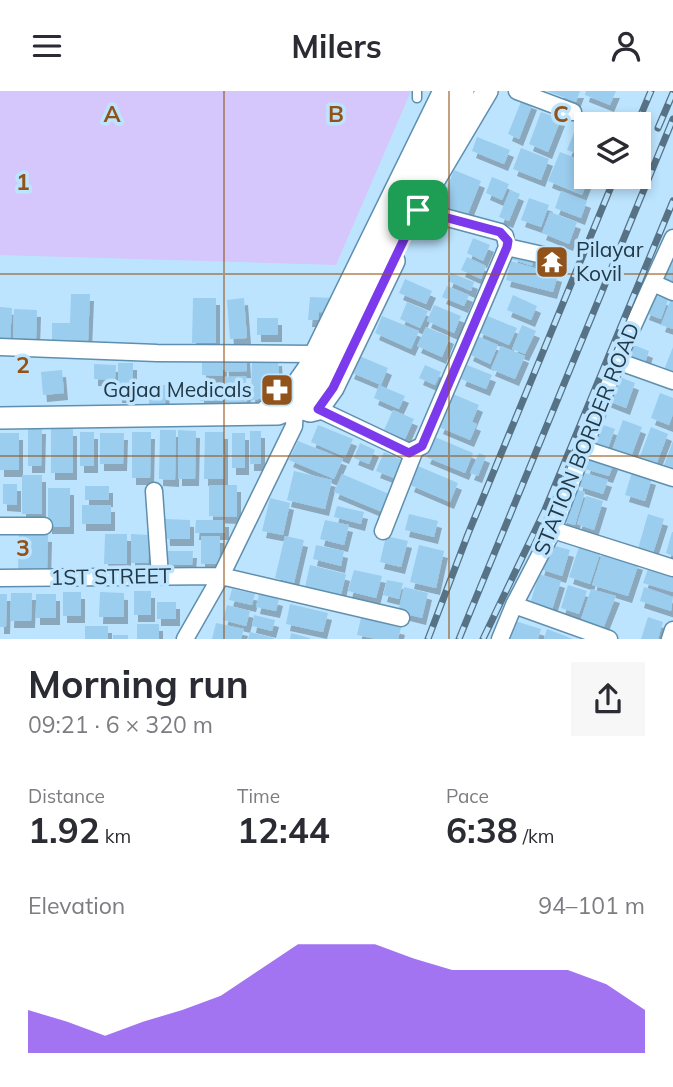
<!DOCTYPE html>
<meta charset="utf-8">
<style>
body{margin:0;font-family:Mulish,sans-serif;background:#f7f7f7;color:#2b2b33;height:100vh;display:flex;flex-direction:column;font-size:26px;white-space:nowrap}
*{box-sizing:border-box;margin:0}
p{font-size:23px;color:#7c7c81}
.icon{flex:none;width:38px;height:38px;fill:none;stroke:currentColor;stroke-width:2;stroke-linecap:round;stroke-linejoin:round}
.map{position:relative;height:548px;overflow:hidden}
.side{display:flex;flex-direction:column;background:#fff;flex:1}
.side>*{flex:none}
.controls{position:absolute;left:574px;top:21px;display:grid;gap:14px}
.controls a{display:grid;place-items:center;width:77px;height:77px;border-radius:0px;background:#fff;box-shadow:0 4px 10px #0003;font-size:35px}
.pin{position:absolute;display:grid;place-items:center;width:60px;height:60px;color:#fff;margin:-30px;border-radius:14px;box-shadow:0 4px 10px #0006}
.round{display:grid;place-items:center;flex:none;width:74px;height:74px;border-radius:0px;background:#f7f7f7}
.overview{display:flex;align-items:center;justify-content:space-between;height:119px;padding:0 28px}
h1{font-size:38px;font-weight:700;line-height:52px}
.figures{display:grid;grid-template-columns:repeat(3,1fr);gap:10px;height:119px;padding:7px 28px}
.figures div{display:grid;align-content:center}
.figures b{font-size:35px;font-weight:700}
.figures small{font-size:19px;font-weight:400}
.figures p{font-size:19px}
.chart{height:196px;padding:14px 28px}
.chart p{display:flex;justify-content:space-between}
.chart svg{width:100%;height:126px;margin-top:7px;fill:#7c3aed;opacity:.7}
header{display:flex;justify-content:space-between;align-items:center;height:91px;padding:0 28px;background:#fff;font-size:32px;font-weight:700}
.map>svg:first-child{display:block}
</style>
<header><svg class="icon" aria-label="menu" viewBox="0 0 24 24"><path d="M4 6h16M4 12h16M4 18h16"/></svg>Milers<svg class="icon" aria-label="person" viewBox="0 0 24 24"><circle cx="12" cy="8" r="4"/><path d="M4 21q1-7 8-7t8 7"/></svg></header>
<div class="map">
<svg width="673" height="548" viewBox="0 0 673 548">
<defs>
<filter id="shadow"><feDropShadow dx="4" dy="7" stdDeviation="0" flood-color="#0004"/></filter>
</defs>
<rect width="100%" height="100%" fill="#bce4ff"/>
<path fill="#d5c6fc" d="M0,0H411L336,174L0,164Z"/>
<path fill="#9bcdee" filter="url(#shadow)" d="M547,0H580L576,11Z
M586,0H616L610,14L585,4Z
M522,8L533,12L519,48L508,43Z
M541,21L561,28L548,61L529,53Z
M577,34L586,37V59L584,65L567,59Z
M477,46L510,59L504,73L472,60Z
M521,57L549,68L541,89L513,78Z
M560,61L586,71V86H589L582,104L548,90Z
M454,79L481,90L467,125L440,115Z
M492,86L509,93L502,109L486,102Z
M510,99L520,103L509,130L499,126Z
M561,100L587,110L581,127L555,117Z
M529,107L549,114L541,136L521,129Z
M550,121L577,131L569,153L542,142Z
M473,147L490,154L483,170L467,162Z
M515,162L533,165L532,175L511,168Z
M669,165L673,167L672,192L659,186Z
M467,166L486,175L481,188L461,179Z
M511,170L558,184L553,201L506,189Z
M451,182L474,191L471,200L448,190Z
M405,188L432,200L426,213L399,202Z
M447,195L469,204L464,215L442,206Z
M71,203H90L88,250L52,249V232H70Z
M652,203L668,209L661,228L645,222Z
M513,204L537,215L531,229L507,219Z
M310,206L333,207V222L319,221L318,229H308Z
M193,207H216V252H192Z
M244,207L247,247L230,248L227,209Z
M671,208L673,209V238L661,234Z
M407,211L428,220L420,237L400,228Z
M434,214L461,225L454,242L427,230Z
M0,216L12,217L10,250H0Z
M14,218L37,219L36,248L13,247Z
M485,224L517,237L509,254L478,241Z
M382,225L419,240L411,258L375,242Z
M257,227H278V244H257Z
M522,234L536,240L525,263L512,258Z
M426,236L450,246L442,266L417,255Z
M477,245L498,254L490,273L469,263Z
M634,254L649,260L645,272L630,266Z
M501,255L525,265L515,288L491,278Z
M673,256V285L663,281Z
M357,264L388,277L381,294L350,281Z
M224,265H246L247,280L225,281Z
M278,268L280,302L251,310L252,269Z
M202,271L223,272V285L202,284Z
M118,272H133V305H118Z
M94,273L116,274L115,289L94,288Z
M425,274L441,281L435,294L419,287Z
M467,274L492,284L486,298L461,288Z
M62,279L64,302L43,304L41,281Z
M612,283L635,292L626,317L603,308Z
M246,285L247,311L225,312L224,286Z
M200,293L223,294V310H200Z
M149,294H166L165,313H149Z
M379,294L405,305L399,318L374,307Z
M660,302L673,307V323L669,334L651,327Z
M453,303L479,314L472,331L477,333L470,349L439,336Z
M393,319L414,328L405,348L384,339Z
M623,329L642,336L631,366L612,359Z
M595,331L615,338L608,357L588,350Z
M318,334L353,348L345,366L311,351Z
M28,336H42L41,375H28Z
M651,336L668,343L656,374L639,368Z
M51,338H73V382H51Z
M160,339H176L175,389L159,388Z
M178,339L196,340L195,388H178Z
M250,340H261V373H250Z
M80,341H94V375H80Z
M132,341H151L150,387H132Z
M205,341H224V388H204Z
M0,342H19V379H0Z
M100,342H124L123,373H100Z
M232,342H245V377H232Z
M435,346L473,362L465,382L426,366Z
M298,350L343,368L334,388L289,369Z
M673,350V381L663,377Z
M360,352L375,359L369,373L354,367Z
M384,361L402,369L394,387L376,380Z
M479,362L486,365L478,385L470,382Z
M590,364L614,372L609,385L585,378Z
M418,375L458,392L450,411L410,394Z
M294,380L332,389L325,418L287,409Z
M582,381L608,389L603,403L578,395Z
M632,381L652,387L645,410L625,404Z
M342,383L389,403L382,421L334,401Z
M22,384H42V423H22Z
M3,393H17V414L3,413Z
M209,394H237V426L209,425Z
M85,395H109V409H85Z
M48,397H70V436H48Z
M572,397L585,401L575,434L561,430Z
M586,405L603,410L594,439L577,433Z
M270,407L290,412L283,444L262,440Z
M82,414H111V433H82Z
M337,415L364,421L361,433L334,426Z
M409,423L438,430L434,446L405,439Z
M648,423L664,428L653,462L638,458Z
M165,428L190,429V448H166Z
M196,429H225V442H195Z
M325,429L349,434L344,454L320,448Z
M672,441H673V465L666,462Z
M19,443L48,444L47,480H18Z
M105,443H127V473H104Z
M131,443L149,444L148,472H131Z
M201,445H220L219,473H201Z
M285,445L304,449L294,492L275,487Z
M386,445L408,450L401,476L380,471Z
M548,453L570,459L562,485L540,478Z
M580,453L601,460L590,493L569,486Z
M316,454L344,460L341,475L313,468Z
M419,454L444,460L436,497L410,491Z
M166,460H193L192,474L166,473Z
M603,460L639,472L628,505L592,494Z
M310,474L346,483L341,504L305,496Z
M648,478L673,486V501L643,492Z
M354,479L382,485L376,507L348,500Z
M539,483L561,490L552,519L530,513Z
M387,489L403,492L399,508L383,504Z
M568,494L587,500L579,523L561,517Z
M404,496L428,502L422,527L398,521Z
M644,496L673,506L671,520L640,510Z
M232,498L255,503L252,514L229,509Z
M591,498L616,505L603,538L580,531Z
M134,500H151V524H134Z
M63,501H81V525H63Z
M100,501L124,502V526H99Z
M11,502H32L31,530H10Z
M0,503H7L6,536H0Z
M36,503H56V527H36Z
M259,503L279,508L276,520L256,516Z
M157,511H176V528H157Z
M290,513L328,522L323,541L286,533Z
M227,514L250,520L246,535L223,529Z
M254,524L275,529L272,540L252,535Z
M648,526L663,531L658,548H641Z
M361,527L401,537L398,548H376L357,544Z
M515,530L541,538L538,548H509Z
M216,532L244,538L241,548H212Z
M137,533H159V548H137Z
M85,535H108V548H85Z
M547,538L573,548H544Z
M250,541L274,547V548H248Z
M291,542L310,547V548H290Z
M113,544H128V548H113Z"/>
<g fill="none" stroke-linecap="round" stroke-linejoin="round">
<defs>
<path id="service" d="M417,7V0"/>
<path id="minor" d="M517,0L573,21
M418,119L500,141L505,145L507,156
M507,156L556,167
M653,192L673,201
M0,256L157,262L316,263
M617,270L673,290
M318,318L409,361L422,355L507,156
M584,358L673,387
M154,400L160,485
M0,435H44
M553,439L673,477
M383,440L414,361
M0,487L221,485L401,527
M514,514L609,548
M185,548L221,485L294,335L295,317
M500,548L514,514L553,439L617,270L673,147
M670,548L673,539"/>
<path id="tertiary" d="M426,103L487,0
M297,316L310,320L318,318L333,297L394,170
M264,322L294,298L308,278L444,0
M0,327L278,323C307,312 309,303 324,277L463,0"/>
</defs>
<use href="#service" stroke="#5f8fae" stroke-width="11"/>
<use href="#minor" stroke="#5f8fae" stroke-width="19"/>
<use href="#tertiary" stroke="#5f8fae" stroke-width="24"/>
<use href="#service" stroke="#fff" stroke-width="8"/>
<use href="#minor" stroke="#fff" stroke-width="16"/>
<use href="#tertiary" stroke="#fff" stroke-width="21"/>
<defs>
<path id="rail" d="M637,33L651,0
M658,37L673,2
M428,548L468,443L615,86
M459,548L673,28
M483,548L544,421L673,110"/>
</defs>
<use href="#rail" stroke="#577284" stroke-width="7"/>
<use href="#rail" stroke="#bce4ff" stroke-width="4.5" stroke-dasharray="13" stroke-linecap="butt"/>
</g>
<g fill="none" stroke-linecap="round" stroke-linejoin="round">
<defs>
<path id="route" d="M418,119L500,141L508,150L507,156L422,355L409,362L318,318L333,297Z"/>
</defs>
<use href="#route" stroke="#fff" stroke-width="14"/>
<use href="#route" stroke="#7c3aed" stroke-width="9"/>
</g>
<path fill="none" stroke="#92531a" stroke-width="2" stroke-opacity="0.55" d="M224,0V548M449,0V548M0,183H673M0,365H673"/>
<defs>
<symbol id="temple-square" viewBox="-11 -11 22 22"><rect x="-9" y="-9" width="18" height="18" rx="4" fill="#92531a" stroke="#bce4ff"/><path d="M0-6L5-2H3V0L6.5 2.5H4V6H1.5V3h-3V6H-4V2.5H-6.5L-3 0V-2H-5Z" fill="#fff"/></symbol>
<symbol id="pharmacy-square" viewBox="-11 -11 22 22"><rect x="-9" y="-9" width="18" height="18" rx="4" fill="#92531a" stroke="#bce4ff"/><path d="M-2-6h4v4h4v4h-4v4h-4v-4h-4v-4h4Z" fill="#fff"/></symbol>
</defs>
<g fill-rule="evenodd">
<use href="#temple-square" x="533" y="152" width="38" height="38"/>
<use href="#pharmacy-square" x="258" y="280" width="38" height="38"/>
</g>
<g text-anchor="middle" stroke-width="7" stroke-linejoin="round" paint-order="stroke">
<g font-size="21" fill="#233845" stroke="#bce4ff" text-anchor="start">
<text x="576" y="166">Pilayar<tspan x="576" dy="24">Kovil</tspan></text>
<text x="252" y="306" text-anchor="end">Gajaa Medicals</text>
</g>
<g font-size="21" fill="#233845" stroke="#bce4ff">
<text transform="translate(587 348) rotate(-68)" y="7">STATION BORDER ROAD</text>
<text transform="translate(111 486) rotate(-1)" y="7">1ST STREET</text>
</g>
</g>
<g font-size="23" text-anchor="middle" font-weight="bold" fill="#92531a" stroke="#bce4ff" stroke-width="7" stroke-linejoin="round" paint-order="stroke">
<text x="112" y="31">A</text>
<text x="336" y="31">B</text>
<text x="561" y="31">C</text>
<text x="23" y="99">1</text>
<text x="23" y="282">2</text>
<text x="23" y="465">3</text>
</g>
</svg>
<div class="controls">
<a><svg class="icon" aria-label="layers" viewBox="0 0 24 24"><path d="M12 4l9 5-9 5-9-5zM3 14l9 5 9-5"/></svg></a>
</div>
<div class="pin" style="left:418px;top:119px;background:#1e9e55"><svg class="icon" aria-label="arrive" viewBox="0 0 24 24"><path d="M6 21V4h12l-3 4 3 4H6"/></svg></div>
</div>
<section class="side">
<div class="overview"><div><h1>Morning run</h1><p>09:21 · 6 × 320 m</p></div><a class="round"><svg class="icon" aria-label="share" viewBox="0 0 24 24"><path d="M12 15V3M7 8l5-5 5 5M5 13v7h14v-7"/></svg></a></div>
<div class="figures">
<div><p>Distance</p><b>1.92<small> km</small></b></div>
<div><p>Time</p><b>12:44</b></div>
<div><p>Pace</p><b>6:38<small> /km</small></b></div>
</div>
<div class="chart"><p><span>Elevation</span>94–101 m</p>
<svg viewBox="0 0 160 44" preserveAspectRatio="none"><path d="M0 44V29L10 33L20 38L30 33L40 29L50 24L60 15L70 6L80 6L90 6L100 11L110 15L120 15L130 15L140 15L150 20L160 29V44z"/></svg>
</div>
</section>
